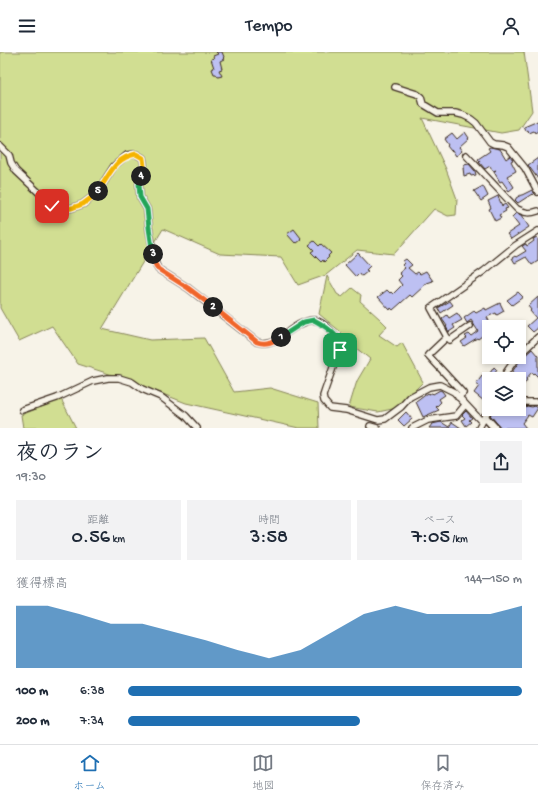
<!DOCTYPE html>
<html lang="ja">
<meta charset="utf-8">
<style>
body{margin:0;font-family:"Gochi Hand","Klee One",sans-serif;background:#f2f2f3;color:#1f2937;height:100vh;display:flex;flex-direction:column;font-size:15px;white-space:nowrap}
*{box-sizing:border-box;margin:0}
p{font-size:13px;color:#747a83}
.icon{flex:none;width:22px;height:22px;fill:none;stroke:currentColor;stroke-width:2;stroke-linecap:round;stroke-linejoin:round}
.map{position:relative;height:376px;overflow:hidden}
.side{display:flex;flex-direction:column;background:#fff;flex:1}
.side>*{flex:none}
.tools{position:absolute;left:482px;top:268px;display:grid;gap:8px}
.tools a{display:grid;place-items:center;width:44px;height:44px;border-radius:0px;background:#fff;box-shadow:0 2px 6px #0003;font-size:20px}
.pin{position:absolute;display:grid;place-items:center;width:34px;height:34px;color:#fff;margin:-17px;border-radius:8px;box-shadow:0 2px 6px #0006}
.km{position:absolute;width:20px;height:20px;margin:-10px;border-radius:50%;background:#222;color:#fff;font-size:11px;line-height:20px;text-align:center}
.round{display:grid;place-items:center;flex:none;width:42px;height:42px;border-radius:0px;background:#f2f2f3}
.head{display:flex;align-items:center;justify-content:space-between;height:68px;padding:0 16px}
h1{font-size:22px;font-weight:600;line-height:30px}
.stats{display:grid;grid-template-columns:repeat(3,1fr);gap:6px;height:68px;padding:4px 16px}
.stats div{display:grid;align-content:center;border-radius:0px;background:#f2f2f3;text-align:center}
.stats b{font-size:20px;font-weight:600}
.stats small{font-size:11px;font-weight:400}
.stats p{font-size:11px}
.chart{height:112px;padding:8px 16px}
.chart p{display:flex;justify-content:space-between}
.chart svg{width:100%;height:72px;margin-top:4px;fill:#1f6fb2;opacity:.7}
ul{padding:0 16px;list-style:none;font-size:13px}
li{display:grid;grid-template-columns:64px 48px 1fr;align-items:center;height:30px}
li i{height:10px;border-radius:5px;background:#1f6fb2}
header{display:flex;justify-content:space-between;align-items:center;height:52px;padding:0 16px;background:#fff;font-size:18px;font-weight:600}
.menu{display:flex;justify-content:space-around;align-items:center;height:56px;border-top:1px solid #e0e1e3;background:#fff;font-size:11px;color:#747a83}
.menu a{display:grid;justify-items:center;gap:2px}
.menu .current{color:#1f6fb2}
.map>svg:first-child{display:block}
</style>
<header><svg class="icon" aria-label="menu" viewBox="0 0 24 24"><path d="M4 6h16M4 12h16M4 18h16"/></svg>Tempo<svg class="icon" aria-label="person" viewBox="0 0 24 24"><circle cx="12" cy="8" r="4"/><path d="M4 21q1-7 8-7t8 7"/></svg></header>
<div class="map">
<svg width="538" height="376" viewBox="0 0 538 376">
<rect width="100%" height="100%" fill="#f7f3e8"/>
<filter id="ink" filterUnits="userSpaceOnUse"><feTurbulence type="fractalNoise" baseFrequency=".025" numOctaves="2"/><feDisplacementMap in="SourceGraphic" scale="8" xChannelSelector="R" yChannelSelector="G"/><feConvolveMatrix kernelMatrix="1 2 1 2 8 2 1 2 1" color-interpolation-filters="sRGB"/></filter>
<g filter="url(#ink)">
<path fill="#d1de92" stroke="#868458" d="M0,0H524L532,59L519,78L501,81L422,66L446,117L457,147L456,163L448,164L434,157L394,202L357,198L326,223L298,233L281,205L220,202L163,177L102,277L150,288L204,286L234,340L270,336L318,351L319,376H299L186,351L119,325L78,312L52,274L19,289L0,256Z
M327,224L337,242L342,245L352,236L361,243L360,249L380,267L387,274L379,283L397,295L402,291L423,330L397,356L378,360L349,355L357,329L370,307L356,296L341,280L319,262Z
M61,347L76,376H23L21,363Z"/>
<path fill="#bdc0f2" stroke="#3b2a1e" d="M216,0H222L224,5L223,6L224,7L220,9L222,17L219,18L222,24L218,25L216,22H214L212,17L214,16L211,7L214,6L213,4L218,2Z
M538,69V79L535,81L534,79L529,81L528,78L526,79L524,75Z
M465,80L469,86L459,95L462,99L456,104L452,98L451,99L447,94L448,93L444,87L452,81L457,87Z
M490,95L500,97L506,107L510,104L513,108L511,109L516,119L507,124L514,135L509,139L502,129L500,130L494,120L496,118L493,119L490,114L485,117L479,110H480L478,107L490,99L488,96Z
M538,106V127L528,113Z
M469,112L475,119L476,123L471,124L470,122L464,124L463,116H464V113Z
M483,134L488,144L481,149L474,139Z
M532,138L534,142L533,143L532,142L518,151L515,148L516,147V146L521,143H522Z
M498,144L502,154L505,152L508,156L505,157L506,159L499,163L501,166L495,169L489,157L491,156L488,149Z
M516,161L521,163L529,175L511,187L507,182L519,174L512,165Z
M294,177L301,186L300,187L301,188L297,191L296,190L295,191L287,182Z
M537,185L538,187V209L532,213L526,205L515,211L512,206L515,204L516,205L526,199L522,194L526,192L527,194L534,189L533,187Z
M314,189L319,194L321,192L331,201L328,204L329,205L324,210L323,208L321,210L311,200L314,198L309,193Z
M358,201L370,214L366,218L368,219L362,224L359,222L356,225L345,213Z
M406,207L412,213L408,216L415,222L418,220L420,222L426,219L433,229L424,232V234L412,245L410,243L393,258L391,256L390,258L378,245L387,238L390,241L391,240L393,242L402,233L398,228L402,224L399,221L405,216L402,213L404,211L403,209Z
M518,240L523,245L512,253L507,248Z
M538,245V276L533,280L527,274L536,266L530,259L531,258L528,254Z
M450,249L453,253L441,261L438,256Z
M500,251L504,259L497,263L496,261L487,265L491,273L484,278L486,281L478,287L477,286L464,294L461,290L467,286L465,284L469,282L471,284L478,279L471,268L467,271L464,266L474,259L476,261L485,256L486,258Z
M457,261L462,268L453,273L455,276L449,280L446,275L447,274L442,267L447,263L449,266Z
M532,297L538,304V325L534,321L533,322L532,320L526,327L527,328L522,335L519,332V325L512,320L521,307Z
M494,315L497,318L495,321L498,323L495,327H489V342L484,349L474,341L479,334L476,332L482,324L486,327Z
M440,338L442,339L445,343L439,347L441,350L436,355L439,358L423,365L416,350L428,341L429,342L432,341L433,342Z
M519,353L526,355L527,354L532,355L535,354L538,356L532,365L528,363L522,371L526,376H501L490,363L496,357H519Z
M466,359L472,366L469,368L471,370L466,374L462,368L465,366L462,363Z
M406,360L412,367L404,374L398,368Z
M441,370L449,375L452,370L461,376H429L432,372Z"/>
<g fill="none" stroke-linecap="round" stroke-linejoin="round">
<defs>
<path id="minor" d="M395,35L417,42L421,45L423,52L438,61H455L463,63L471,67L476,71L490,90L494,92L503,93L508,95L525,116L538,140
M0,94L9,103L11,111L16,119L34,136L53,154L59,158L72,156L83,152L95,143L102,133L114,114L127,103L136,102L143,106L144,113L139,132L140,145L147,157L149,176L155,210L158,217L188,236L257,290C277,296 290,273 308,269C308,269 313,268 314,268C319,269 326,274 330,278C334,283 338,287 341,293L325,338L323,344L324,349L330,356L346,358L378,368L385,367L401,355L410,345L429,335L440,333L454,340L482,370
M466,103L517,157C526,161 529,162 538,159
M447,285L450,288L470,274
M519,303L538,285
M503,327L507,319L517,305
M458,345L463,341L428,303L447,285L431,256L484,219L516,193L538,179
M519,348L523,350H538
M22,358L57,346L93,329L108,326H119L132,330L142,337L161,345L186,364L197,376
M370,374L377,376
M412,376L428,368L456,364L465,353
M479,376L489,357"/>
<path id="tertiary" d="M485,365L495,376"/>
</defs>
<use href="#minor" stroke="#3b2a1e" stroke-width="8"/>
<use href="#tertiary" stroke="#3b2a1e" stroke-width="10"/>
<use href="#minor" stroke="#f7f3e8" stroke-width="5.5"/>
<use href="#tertiary" stroke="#f7f3e8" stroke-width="7"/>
</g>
</g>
<g fill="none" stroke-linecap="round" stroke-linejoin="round" filter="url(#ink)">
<defs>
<path id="split-1" d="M281,285L304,270L314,268C325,274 336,281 341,293L340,298"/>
<path id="split-2" d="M213,255L257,290C266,293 273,290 281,285"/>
<path id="split-3" d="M153,202L154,210L158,217L188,236L213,255"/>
<path id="split-4" d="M141,124L139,132L140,145L147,157L149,176L153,202"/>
<path id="split-5" d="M98,139C110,123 114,106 136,102L143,106L144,114L141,124"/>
<path id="split-6" d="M52,154L59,158L72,156L83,152L95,143L98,139"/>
</defs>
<use href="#split-1" stroke="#fff" stroke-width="8"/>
<use href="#split-2" stroke="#fff" stroke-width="8"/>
<use href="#split-3" stroke="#fff" stroke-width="8"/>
<use href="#split-4" stroke="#fff" stroke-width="8"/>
<use href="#split-5" stroke="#fff" stroke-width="8"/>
<use href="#split-6" stroke="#fff" stroke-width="8"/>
<use href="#split-1" stroke="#22a559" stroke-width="5"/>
<use href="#split-2" stroke="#f0652b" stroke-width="5"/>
<use href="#split-3" stroke="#f0652b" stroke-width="5"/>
<use href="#split-4" stroke="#22a559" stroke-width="5"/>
<use href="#split-5" stroke="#f5b400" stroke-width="5"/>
<use href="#split-6" stroke="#f5b400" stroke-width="5"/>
</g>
</svg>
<div class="tools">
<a><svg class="icon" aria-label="locate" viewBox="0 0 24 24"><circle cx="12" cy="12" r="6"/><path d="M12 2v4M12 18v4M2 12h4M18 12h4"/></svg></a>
<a><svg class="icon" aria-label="layers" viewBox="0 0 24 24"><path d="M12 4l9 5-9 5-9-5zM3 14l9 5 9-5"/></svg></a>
</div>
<div class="pin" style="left:340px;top:298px;background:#1e9e55"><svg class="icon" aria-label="arrive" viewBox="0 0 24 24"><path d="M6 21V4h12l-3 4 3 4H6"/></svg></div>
<div class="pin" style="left:52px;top:154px;background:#d93025"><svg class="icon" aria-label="check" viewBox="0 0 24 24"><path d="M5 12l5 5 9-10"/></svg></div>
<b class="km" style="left:281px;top:285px">1</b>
<b class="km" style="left:213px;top:255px">2</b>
<b class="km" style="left:153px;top:202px">3</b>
<b class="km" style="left:141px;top:124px">4</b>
<b class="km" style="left:98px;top:139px">5</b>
</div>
<section class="side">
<div class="head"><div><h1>夜のラン</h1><p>19:30</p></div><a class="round"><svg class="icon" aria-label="share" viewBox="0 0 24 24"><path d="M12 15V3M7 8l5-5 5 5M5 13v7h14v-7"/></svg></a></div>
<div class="stats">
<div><p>距離</p><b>0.56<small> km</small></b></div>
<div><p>時間</p><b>3:58</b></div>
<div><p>ペース</p><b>7:05<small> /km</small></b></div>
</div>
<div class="chart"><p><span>獲得標高</span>144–150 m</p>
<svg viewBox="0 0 160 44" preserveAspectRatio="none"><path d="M0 44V6L10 6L20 11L30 17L40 17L50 22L60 27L70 33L80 38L90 33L100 22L110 11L120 6L130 11L140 11L150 11L160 6V44z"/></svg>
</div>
<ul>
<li><b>100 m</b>6:38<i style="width:100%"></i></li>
<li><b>200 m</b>7:34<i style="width:59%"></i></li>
</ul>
</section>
<nav class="menu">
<a class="current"><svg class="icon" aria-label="home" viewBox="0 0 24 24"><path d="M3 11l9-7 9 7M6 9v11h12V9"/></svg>ホーム</a>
<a><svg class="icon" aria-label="map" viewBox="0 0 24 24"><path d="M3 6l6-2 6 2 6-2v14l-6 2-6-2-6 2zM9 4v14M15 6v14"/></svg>地図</a>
<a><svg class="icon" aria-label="saved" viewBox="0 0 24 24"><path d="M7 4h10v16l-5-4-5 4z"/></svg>保存済み</a>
</nav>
